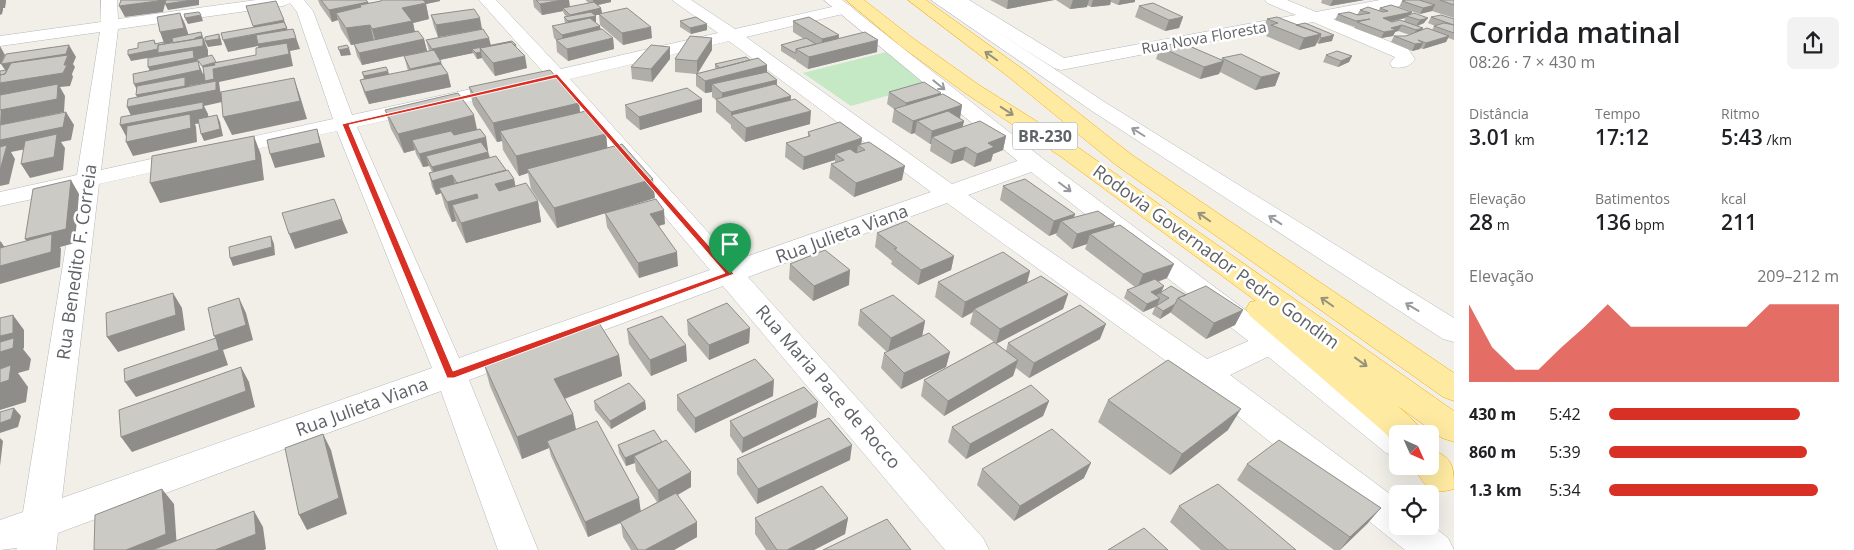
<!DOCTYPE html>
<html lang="pt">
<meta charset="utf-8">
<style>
body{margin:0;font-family:"Open Sans",sans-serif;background:#f2f2f2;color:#202124;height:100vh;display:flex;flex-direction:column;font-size:19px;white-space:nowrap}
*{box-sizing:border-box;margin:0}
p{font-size:16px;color:#757577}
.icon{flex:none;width:28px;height:28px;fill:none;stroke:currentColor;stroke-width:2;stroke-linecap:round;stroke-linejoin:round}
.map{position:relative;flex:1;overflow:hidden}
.drawer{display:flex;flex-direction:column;background:#fff;width:400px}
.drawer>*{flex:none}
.needle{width:32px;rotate:135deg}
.tools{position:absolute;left:1389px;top:425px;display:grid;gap:10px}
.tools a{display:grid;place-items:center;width:50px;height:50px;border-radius:8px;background:#fff;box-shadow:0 5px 20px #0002;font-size:25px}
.pin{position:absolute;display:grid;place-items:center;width:42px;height:42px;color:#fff;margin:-51px -21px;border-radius:50% 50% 50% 0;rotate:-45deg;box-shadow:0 0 5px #0007}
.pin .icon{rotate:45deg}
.round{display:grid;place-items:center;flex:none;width:52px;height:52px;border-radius:8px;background:#f2f2f2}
.head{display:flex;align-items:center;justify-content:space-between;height:85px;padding:0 15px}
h1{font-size:28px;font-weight:600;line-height:38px}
.stats{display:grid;grid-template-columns:repeat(3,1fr);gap:8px;height:85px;padding:5px 15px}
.stats div{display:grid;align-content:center}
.stats b{font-size:21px;font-weight:600}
.stats small{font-size:14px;font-weight:400}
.stats p{font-size:14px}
.chart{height:140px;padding:10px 15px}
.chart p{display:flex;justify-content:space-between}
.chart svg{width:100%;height:90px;margin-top:5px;fill:#d93025;opacity:.7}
ul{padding:0 15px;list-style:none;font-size:16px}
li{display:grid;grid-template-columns:80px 60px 1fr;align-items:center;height:38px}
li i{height:12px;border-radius:6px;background:#d93025}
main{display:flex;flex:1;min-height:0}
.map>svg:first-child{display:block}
</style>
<main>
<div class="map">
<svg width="1454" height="550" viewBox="0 0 1454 550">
<rect width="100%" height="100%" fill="#f1efe8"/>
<path fill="#c5e8c5" d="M886,52L932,83L851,106L803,73Z"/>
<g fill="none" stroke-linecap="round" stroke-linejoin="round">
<defs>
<path id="minor" d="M101,0H117L118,19L256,0H304L313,11L352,115L544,73L479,0H496L561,69L718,33L672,0H691L735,29L845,4L851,6L853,9L851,12L746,37L952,184L1026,158L1034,156L1042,158L1045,163L1042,168L968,195L1207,359L1260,336L1271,332L1282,336L1286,343L1282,350L1230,375L1398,500V526H1430V524L1448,538L1454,550H1405L1194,381L947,203L748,277L983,538L989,550H945L723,286L469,380L538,550H498L441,391L58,533L56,550H16L17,548L0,550V520L23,512L75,190L0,206V192L77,175L100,32L0,46V36L101,22ZM290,3L297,12L333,119L101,170L118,29L283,6ZM729,41L931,192L734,261L570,79ZM552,83L710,270L459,358L357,127ZM337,131L432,368L62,498L99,184Z
M950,0H969L1064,58L1296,15L1267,3L1265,0H1287L1316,12L1380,0H1414L1412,3L1406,5L1333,19L1408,49L1415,59C1410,67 1401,69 1392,67L1390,63L1395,57L1313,22L1061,70L1054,68L952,3Z"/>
<path id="tertiary" d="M824,0H842L1042,158L1410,433L1398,434V457L1386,453L1260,350L1026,168Z
M931,0H950L1106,103L1454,318V342L1443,339L1092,111Z"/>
<path id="trunk" d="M846,0H864L914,39L979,85L1076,146L1454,411V442L1442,438L1398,406L1418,425L1423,434H1398V445L1394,443L1384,432L1250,316L1246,309L1250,302L1256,301L1060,156L965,93L902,47Z
M908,0H926L1024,70L1132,155L1454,373V401L1443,397L1116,165L1010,78Z
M1430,449C1453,457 1454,466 1454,489C1431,496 1424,486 1414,466H1430Z"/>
</defs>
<use href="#minor" stroke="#b5b8bc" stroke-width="1"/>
<use href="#tertiary" stroke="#b5b8bc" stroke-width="1"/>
<use href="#trunk" stroke="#f9ab00" stroke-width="1"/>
<use href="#minor" fill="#fff" fill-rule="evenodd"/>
<use href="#tertiary" fill="#fff" fill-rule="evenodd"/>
<use href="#trunk" fill="#feeaa1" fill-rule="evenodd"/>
</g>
<path fill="#afaea9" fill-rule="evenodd" d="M318,0H366L369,3L381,1V0L440,1L426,4L429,19L413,23L415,32L424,39L427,51L362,65L357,56L354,44L351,45L341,29L338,20L332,22L320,5Z
M533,0H569L570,7L589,3L586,1V0H611V2L598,5L601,8L602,14L652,38L623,45L600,25L599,15H595L596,22H595L601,29L613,38L614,49L568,61L557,52L556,40L554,38L552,26L565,24L564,17H567L564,14L563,11L542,15L534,7Z
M990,0H1054L1007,9Z
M1056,0H1135V2L1118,5L1111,2L1110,5L1091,7L1087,5V7L1070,9Z
M1322,0H1364L1330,6L1321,3Z
M1406,0H1454V18L1432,11L1420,14L1399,7L1402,1Z
M1139,6L1183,17L1179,28L1165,31L1135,17Z
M1380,8L1411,15L1424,23L1418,26L1422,30H1432L1434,26H1435L1428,23L1431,17L1454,19V40L1448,38L1446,42L1423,49L1420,48V49L1412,51L1391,42L1394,36H1406L1410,35L1398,31L1395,32L1393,36L1381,38L1354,28L1355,27L1335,20L1338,14L1357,15L1360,10L1378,11ZM1405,18L1404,21L1391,22Z
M431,15L482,29L491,45L516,47L527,68L495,76L483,60L482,58L477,59L473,53L440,60L442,65L448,74L451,87L369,104L364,93L360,80H364L362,72L389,75L408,71L404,56L429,51L426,40L477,30L438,37L434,27Z
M1267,19L1332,41L1317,43L1315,46L1299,50L1266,36L1268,33L1262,30Z
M680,21L707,24V30L691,34L680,27Z
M793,21L839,35L838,39L877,52L808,69L796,61V59L795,60L781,51V45L804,39L793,32Z
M1160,47L1221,60L1222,58L1280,73L1275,86L1255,90L1220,72L1219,74L1200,79L1156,59Z
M712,50L698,73L715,69V64L750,60L767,65V72L777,80V86L791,96L790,101L810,124L745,142L731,128V125L716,112V100L712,97V92L705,93L696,86V74L675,72V59Z
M1326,55L1352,56L1349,62L1338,67L1323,62Z
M670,59L652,82L632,79L631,67Z
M469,87L579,103L580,112L606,134L607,148L655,198L615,210L665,224L659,226L678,266L639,278L607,227L605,213L557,228L531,189L528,173L519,176L503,150L502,141L497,142L473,105Z
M889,92L941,94L962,105L960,118H959L964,121L962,127L1006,136L1003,150L993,154L991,161L974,167L963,160L951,164L930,151L931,144H930L915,134V133L911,134L892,122L894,109L887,104Z
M625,105L702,112L640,130L626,118Z
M385,110L477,130L488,150V151L490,157L506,170L514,179L515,186L538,201L541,222L466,243L457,225L456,221L452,222L445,207L441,193L436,195L432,187L429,173L432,172L429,166L423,167L416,154L415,150L404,153L391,129Z
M808,132L862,144L902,180L854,197L829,178L831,164L835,163V160L803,170L785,157L786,143L808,137Z
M1003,186L1074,217L1113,227L1167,278L1158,282L1162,292L1186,295L1243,310L1235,325L1206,339L1171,313V312L1160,319L1152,314L1155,307L1143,312L1124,298L1127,290L1135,287L1085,249L1087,244L1072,249L1056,235L1057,233L1049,236L1000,200Z
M877,233L954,256L951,270L918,285L891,264L892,261L875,247Z
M790,264L849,285L813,301L789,279Z
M1030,271L1027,283L1068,294L1063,309L996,344L1006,351L1008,343L1100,339L1029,378L1016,368L1013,376L944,416L921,396L924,380L994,342L970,324L973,312L962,318L935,297L938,282Z
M860,310L925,321L922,336L950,352L946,367L901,389L881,368L884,353L887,352L858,325Z
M687,320L750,328L749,343L709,360L688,335Z
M627,329L687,361L651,376L629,344Z
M619,355L622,376L565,399L573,414L576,429L641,511L657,502L636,471L635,463L626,466L619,453L618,445L662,442L691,472V487L678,495L697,537L674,550H631L623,537L621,523L588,537L551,456L549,448L522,459L490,386L484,364Z
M677,395L773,396L695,433L677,410Z
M1108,400L1228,430L1170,475L1098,422Z
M594,401H645L646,409L611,429L595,410Z
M1049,401L1043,416L966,459L948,442L952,427Z
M818,402L816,417L742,453L730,436V421Z
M737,459L850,460L757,504L737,474Z
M1247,464L1368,523L1340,550H1334L1237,480Z
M982,469L1084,478L1014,521L977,485Z
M1179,506L1296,550H1201L1170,522Z
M755,518H848L845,534L814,550H766L755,534Z"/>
<path fill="#8f8d8a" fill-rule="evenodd" d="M0,0H6V2L5,8H3V10L2,14L0,15Z
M158,0H166L163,12L125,17L119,6Z
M192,0H199V5L168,10L165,4Z
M421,0H440V1L426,4L429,19L413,23L416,37L377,45L372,29L402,8Z
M539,0H569L570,10L563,8V11L542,15Z
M593,0H611V2L593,6Z
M1008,0H1054L1007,9Z
M1073,0H1089L1087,7L1070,9Z
M1093,0H1111L1110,5L1091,7Z
M1120,0H1135V2L1118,5Z
M1333,0H1364L1330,6Z
M368,2L372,14L361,7L360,5L363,15L336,13L338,20L332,22L329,10Z
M1435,5L1432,11L1420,14L1423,8Z
M601,8L602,14L571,20L570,15Z
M1412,12L1409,17L1406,16L1405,18L1380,24L1383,18Z
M180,13L185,24L190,39L165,44L167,48L195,38L201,32L208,50V58L197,60L203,74L205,72L202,66L216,62L262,56L258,46L228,52L223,40L256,34L253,26L284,20L288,31L293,29L300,49L290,51L293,66L219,82L220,90L221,93L222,102L204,106L208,114L209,122L195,124L196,127L197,142L133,156L126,142L127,138L120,125L133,120L127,107L141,104L136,95L139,94L134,84L154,79L148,67L159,56L131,61L128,55L154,40L157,46L164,43L160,32ZM205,82L209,91L191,90L189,86L205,83Z
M201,15L203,21L188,24L185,18Z
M596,16V22L569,27L568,21Z
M1183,17L1179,28L1165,31L1169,20Z
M480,18L482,29L438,37L436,25Z
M1428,18L1424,23L1416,26L1420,20Z
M707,24V30L691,34L690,28Z
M370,25L374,42L351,45L346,28Z
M1402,25L1398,31L1395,32L1393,36L1381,38L1384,32L1391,28Z
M600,26L602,38L564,47L562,35Z
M651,27L652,38L623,45L622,33Z
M1423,28L1420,34L1413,36L1416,30Z
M219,34L221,40L222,45L208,47L205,41Z
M1321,34L1315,46L1299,50L1304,38Z
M839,35L838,46L821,50L822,39Z
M1334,35L1332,41L1318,44L1321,38Z
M1449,36L1446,42L1423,49L1426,43Z
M489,38L492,50L516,45L517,51L488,57L483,52L486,51L483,52L480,48L481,52L476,53L472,49L473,53L434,61L432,49Z
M613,38L614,49L568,61L567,49Z
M712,38V50L697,74V61Z
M424,39L427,51L362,65L359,53Z
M878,40L877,52L808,69L809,57Z
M1423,43L1420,49L1412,51L1415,44Z
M69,45L76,57L73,64L75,67L72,74L73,77L70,86L60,87L65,96L64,112L0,125L1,96L0,95V78L9,76L1,64Z
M0,46L5,55L1,64H0Z
M670,47V59L652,82L651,69Z
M349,48L351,55L341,56L339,50Z
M481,52L482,58L477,59L476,53Z
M525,56L527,68L495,76L493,63Z
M1352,56L1349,62L1338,67L1341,61Z
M1224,61L1219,74L1200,79L1204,67Z
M441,62L444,75L413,81L410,69Z
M767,65V77L712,84V92L705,93V81Z
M388,71L390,77L365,83L364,76Z
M1280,73L1275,86L1255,90L1261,77Z
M448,74L451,87L369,104L365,92Z
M294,78L300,96L307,119L232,135L223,117Z
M777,80L776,92L722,104V93Z
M941,93L939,106L904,116L906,103Z
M791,96L790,109L731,115V125V112Z
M702,99V112L640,130L639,117Z
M579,103L581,121L500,131L502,141L497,142L493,123Z
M962,105L960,118L928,128L917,121L915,133L911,134L913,121Z
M811,111L810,124L745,142L746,128Z
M66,112L74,125L71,140L61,142L65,148L63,170L30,178L21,164L56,143L11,152L15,159L9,184L0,186V140Z
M217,115L220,122L223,136L204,141L201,134Z
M474,115L478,134L412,140L415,150L404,153L398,134Z
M964,121L961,134L932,137L931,144H930L932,131Z
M317,129L321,142L325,157L275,168L270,154Z
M606,134L608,153L527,169L528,173L519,176L516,156Z
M254,136L261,155L264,180L160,203L150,183Z
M1006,136L1003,150L993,154L991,161L974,167L977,154L988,143Z
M486,137L488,150L432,165L426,156L429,166L423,167L419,154Z
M862,138L861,147L858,145L857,152L840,158L835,154V160L803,170L804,157Z
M966,147L963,160L951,164L954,151Z
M488,152L491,165L453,176L456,189L439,188L441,193L436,195L432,181L436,180L432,167Z
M905,166L902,180L854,197L856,183Z
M506,171L514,179L518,199L499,204L496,188L461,198Z
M653,179L655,198L557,228L554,208Z
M71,180L79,194L75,243L60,247L61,249L60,267L0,284V266L35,254L25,239Z
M477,194L481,214L452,205L456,221L452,222L447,202Z
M538,201L541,222L466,243L461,223Z
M664,210L665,224L651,228L650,214Z
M1075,214L1071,228L1061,221L1057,233L1049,236L1054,221Z
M342,219L348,233L295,249L289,234Z
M1115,223L1109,238L1090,234L1087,244L1072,249L1077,234Z
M271,236L274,244L275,255L233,266L230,258Z
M1,242L11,256L0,248Z
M677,252L678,266L639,278L638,263Z
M954,256L951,270L918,285L921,270Z
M1174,264L1167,278L1137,289L1143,274Z
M850,270L849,285L813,301L814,286Z
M1030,271L1026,286L974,309L973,312L962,318L965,302Z
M1164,286L1161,293H1160L1159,294L1147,299L1151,292Z
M173,293L182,308L185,330L118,352L107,337Z
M1068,294L1063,309L996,344L1000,329Z
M239,298L246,313L253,340L223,350L228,365L136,397L125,382L217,341L214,336Z
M1160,298L1157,306L1143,312L1147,304Z
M1175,304L1171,312L1160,319L1163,311Z
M1243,310L1235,325L1206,339L1214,323Z
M13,315L24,330V348L23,349L31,359L29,370L18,373L28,387L26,402L0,410V336Z
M925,321L922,337L888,353L891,338Z
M1106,324L1100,339L1029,378L1034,363Z
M750,328L749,343L709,360V345Z
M686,345L687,361L651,376L650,360Z
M950,352L946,367L901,389L904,373Z
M619,355L622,376L558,401L554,379Z
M1018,360L1013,376L944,416L948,401Z
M241,367L249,382L255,407L132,452L121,437Z
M774,380L773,396L695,433V418Z
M645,401L646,409L611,429L610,421Z
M1049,401L1043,416L966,459L970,444Z
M818,402L816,417L742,453L743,438Z
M14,408L21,416L18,427L0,433V423Z
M1241,409L1228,430L1170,475L1182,454Z
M573,414L577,436L547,441L549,448L522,459L517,437Z
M323,434L331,450L347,514L307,530L299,515Z
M0,438L3,441L0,466Z
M662,443L634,456L635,463L626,466L625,458Z
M852,445L850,460L757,504L758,489Z
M1091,463L1084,478L1014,521L1020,506Z
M691,472V487L659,505L658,490Z
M162,489L174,504L177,549L175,550H126Z
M639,498L641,513L588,537L585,522Z
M1381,508L1368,523L1340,550L1350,537Z
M254,511L263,527L266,549L264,550H215Z
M848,518L845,534L814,550H787Z
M697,522V537L674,550H645Z"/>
<path fill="#cccac5" stroke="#8f8d8a" d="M121,0H158V1L119,6Z
M166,0H192L165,4Z
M321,0H366L368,2L329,10Z
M381,0H423L426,3L402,8L412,21L372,29L370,25L346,28L336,13L361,7L360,5L381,1Z
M536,0H562L540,4Z
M1406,0H1419L1435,5L1423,8L1402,1Z
M1440,0H1454V5Z
M276,1L284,20L253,26L246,6Z
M594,2L601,8L570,15L563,8Z
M1153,3L1183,17L1169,20L1139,6Z
M1391,5L1412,12L1383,18L1392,22L1400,20L1423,28L1416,30L1402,25L1391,28L1396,30L1384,32L1357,22L1370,19L1356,21L1338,14L1349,12L1358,15L1370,13L1360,10L1368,7L1383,12L1388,11L1380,8Z
M627,8L651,27L622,33L599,14Z
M474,9L480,18L436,25L431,15Z
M199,12L201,15L185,18L184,14Z
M591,12L596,16L568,21L564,17Z
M180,13L184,28L160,32L157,17Z
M1414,13L1428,18L1420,20L1406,16Z
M1441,15L1454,19V25L1431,17Z
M696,17L707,24L690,28L680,21Z
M809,17L839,35L822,39L793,21Z
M1277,17L1321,34L1304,38L1271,25L1278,23L1267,19Z
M590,18L600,26L562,35L552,26Z
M284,22L287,28L223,40L221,33Z
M1305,23L1334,35L1321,38L1320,37L1321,34L1296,25Z
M1444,23L1454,25V33L1434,26Z
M1427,28L1449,36L1426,43L1418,40L1423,43L1415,44L1394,36H1406Z
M293,29L296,38L258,44L256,35Z
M483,29L489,38L432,49L426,40Z
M602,29L613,38L567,49L556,40Z
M418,31L424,39L359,53L354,44Z
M201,32L202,36L195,38V39L173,43L172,38Z
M865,32L878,40L809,57L796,49Z
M219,34V39L205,41V37Z
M690,36L712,38L697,61L675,59Z
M203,38V46L158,53V45Z
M806,38L816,44L796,49V53H795L781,45Z
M154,40L155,44L164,42L165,44L158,45V49L128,55V50L138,48V43Z
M512,41L516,45H514L511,42L480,48L481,52L476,53L472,49Z
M511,42L525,56L493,63L480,48Z
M1180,42L1224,61L1204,67L1160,47Z
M287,43L289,54L213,69L214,79L205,81L203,67L215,65L214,63L256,55V48Z
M69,45L66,54L1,64L6,54Z
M347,45L349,48L339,50L338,47Z
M651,45L670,47L651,69L631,67Z
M193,50L194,58L148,67V58Z
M434,50L441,62L410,69L404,56Z
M1337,51L1352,56L1341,61L1326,55Z
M1241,54L1280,73L1261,77L1222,58Z
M68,55L64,65H67L63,73L0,83V75L5,74L11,63Z
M212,55L216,62L202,66L197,59Z
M746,57L750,60L720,68L715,64Z
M758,58L767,65L705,81L696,74Z
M198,61L200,70L134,84L133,74Z
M441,64L448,74L365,92L360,80Z
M386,67L388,71L364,76L362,72Z
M7,70L5,74L0,75V71Z
M550,70L579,103L493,123L469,87Z
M767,72L777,80L722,93L712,84Z
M185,77V86L136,95L137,86Z
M294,78L300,101L223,117L221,92Z
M216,81V90L127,107L128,99Z
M924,82L941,93L906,103L889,92Z
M58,84L57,99L0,110V95Z
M775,84L791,96L731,112L716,99Z
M687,88L702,99L639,117L625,105Z
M458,93L474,115L398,134L385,110Z
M943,94L962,105L913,121L894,109Z
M795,99L811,111L746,128L731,115Z
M203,102V109L120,125L121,117Z
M586,111L606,134L516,156L500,131Z
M948,111L964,121L932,131L917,121Z
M66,112L63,127L0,140V125Z
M190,114L191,128L126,142L127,126Z
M217,115L220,129L201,134L198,119Z
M980,121L1006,136L988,143L994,147L977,154L966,147L954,151L932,137Z
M840,122L862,138L804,157L786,143L810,136L808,132Z
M317,129L320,143L270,154L267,140Z
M480,129L486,137L419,154L412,140L451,131L454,135Z
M57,134L54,157L21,164L25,141Z
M254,136L256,160L150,183L152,156Z
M481,142L488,152L432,167L426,156Z
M869,142L905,166L856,183L831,164L844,160L835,154L850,149L856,153L865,150L858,145Z
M622,144L653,179L554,208L527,169Z
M7,145L0,170V147Z
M496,156L506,170L457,183L452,175L432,181L429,173Z
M508,170L514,179L495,184L499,191L526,183L538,201L461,223L452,205L478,198L477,194L447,202L439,188Z
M1025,179L1075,214L1054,221L1003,186Z
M71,180L66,229L25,239L33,189Z
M334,199L342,219L289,234L282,213Z
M656,199L664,210L650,214L677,252L638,263L605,213Z
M1098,211L1115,223L1077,234L1061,221Z
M906,221L954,256L921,270L894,249L897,248L877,233Z
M1120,225L1174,264L1143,274L1090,234Z
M52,234L51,252L0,266V242H1L0,248Z
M271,236L272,247L230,258L229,247Z
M825,250L850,270L814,286L790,264Z
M1003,252L1030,271L965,302L938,282Z
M1041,276L1068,294L1000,329L974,309Z
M1155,279L1164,286L1151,292L1160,298L1147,304L1127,290Z
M1171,286L1186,295L1178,298L1175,304L1163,311L1156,306L1169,298L1160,293Z
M1206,286L1243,310L1214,323L1178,298Z
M173,293L176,315L107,337L106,313Z
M893,295L925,321L891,338L860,310Z
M239,298L246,325L214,336L208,308Z
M727,303L750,328L709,345L687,320Z
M1080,305L1106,324L1034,363L1008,343Z
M13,315V333L0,336V318Z
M662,316L686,345L650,360L627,329Z
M599,323L619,355L554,379L573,414L517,437L484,364Z
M929,333L950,352L904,373L884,353Z
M14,338L13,348L0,352V342Z
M216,338L219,350L125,382L124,369Z
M994,342L1018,360L948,401L924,380Z
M755,359L774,380L695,418L677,395Z
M1168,360L1241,409L1182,454L1108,400Z
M11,365L9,380L0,383V369Z
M241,367L246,391L121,437L119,410Z
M629,383L645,401L610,421L594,401Z
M1031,385L1049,401L970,444L952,427Z
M804,387L818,402L743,438L730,421Z
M14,408L11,419L0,423V412Z
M829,418L852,445L758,489L737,459Z
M597,421L639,498L585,522L547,441Z
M1052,429L1091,463L1020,506L982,469Z
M654,430L662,442L625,458L618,445Z
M323,434L339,498L299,515L285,448Z
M666,440L691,472L658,490L634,456Z
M1279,440L1381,508L1350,537L1247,464Z
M1218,484L1296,550H1228L1179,506Z
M822,486L848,518L787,550H777L755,518Z
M162,489L166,534L126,550H94L95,515Z
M676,493L697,522L645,550H638L620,522Z
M254,511L256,534L215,550H152Z
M887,519L911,550H823Z
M1144,528L1168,550H1108Z"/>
<defs><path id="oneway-shaft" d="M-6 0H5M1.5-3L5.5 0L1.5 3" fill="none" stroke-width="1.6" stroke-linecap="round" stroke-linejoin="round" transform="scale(1.25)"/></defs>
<g stroke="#97927c">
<use href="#oneway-shaft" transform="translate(991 56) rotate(-145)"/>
<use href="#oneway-shaft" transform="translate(1007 111) rotate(33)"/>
<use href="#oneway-shaft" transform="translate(1204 217) rotate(-145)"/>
<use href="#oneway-shaft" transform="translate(1327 302) rotate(-145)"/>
<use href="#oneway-shaft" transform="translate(1361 362) rotate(36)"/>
</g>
<g stroke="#979a9d">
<use href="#oneway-shaft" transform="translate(939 85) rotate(39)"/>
<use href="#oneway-shaft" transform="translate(1138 132) rotate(-148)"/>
<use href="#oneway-shaft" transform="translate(1065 187) rotate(37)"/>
<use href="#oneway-shaft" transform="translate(1275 220) rotate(-147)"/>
<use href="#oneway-shaft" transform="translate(1412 307) rotate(-149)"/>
</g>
<path fill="#d93025" stroke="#fff" fill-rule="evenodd" d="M557,74L734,274L454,378H447L342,124ZM556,78L725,273L453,371L349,125Z"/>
<g text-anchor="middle" stroke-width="5" stroke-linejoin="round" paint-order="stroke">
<g font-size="15" fill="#5f6368" stroke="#fff">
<text transform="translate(1204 38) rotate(-10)" y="5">Rua Nova Floresta</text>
</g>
<rect fill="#fff" stroke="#8f9295" stroke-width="1" x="1012.5" y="122.5" width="65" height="27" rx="4"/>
<g font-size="16" font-weight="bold" fill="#5f6368">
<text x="1045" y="142">BR-230</text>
</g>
<g font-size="18" fill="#5f6368" stroke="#fff">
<text transform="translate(842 234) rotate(-20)" y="6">Rua Julieta Viana</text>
<text transform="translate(1216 257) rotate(36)" y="6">Rodovia Governador Pedro Gondim</text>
<text transform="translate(77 262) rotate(-82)" y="6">Rua Benedito F. Correia</text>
<text transform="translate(828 387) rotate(49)" y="6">Rua Maria Pace de Rocco</text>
<text transform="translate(362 407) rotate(-20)" y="6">Rua Julieta Viana</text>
</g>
</g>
</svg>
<div class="tools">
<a><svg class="needle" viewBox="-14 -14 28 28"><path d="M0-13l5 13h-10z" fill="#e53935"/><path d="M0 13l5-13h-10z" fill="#757577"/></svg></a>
<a><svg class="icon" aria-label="locate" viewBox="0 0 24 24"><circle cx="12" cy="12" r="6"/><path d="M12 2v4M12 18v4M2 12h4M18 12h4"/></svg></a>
</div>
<div class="pin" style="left:730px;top:274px;background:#1e9e55"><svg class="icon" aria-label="arrive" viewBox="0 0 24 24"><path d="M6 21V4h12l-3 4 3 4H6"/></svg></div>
</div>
<section class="drawer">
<div class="head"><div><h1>Corrida matinal</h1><p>08:26 · 7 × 430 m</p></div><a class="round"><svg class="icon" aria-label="share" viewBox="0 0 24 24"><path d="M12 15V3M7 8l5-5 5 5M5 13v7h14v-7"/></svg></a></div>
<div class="stats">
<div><p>Distância</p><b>3.01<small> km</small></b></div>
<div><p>Tempo</p><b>17:12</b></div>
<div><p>Ritmo</p><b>5:43<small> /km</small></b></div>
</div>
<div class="stats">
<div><p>Elevação</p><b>28<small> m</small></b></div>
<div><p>Batimentos</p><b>136<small> bpm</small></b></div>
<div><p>kcal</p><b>211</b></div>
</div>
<div class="chart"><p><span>Elevação</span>209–212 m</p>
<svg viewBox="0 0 160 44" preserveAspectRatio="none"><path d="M0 44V6L10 27L20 38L30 38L40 27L50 17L60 6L70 17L80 17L90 17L100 17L110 17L120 17L130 6L140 6L150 6L160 6V44z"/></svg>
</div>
<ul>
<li><b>430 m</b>5:42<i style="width:83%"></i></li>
<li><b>860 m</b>5:39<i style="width:86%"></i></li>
<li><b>1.3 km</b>5:34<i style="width:91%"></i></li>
</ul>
</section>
</main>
